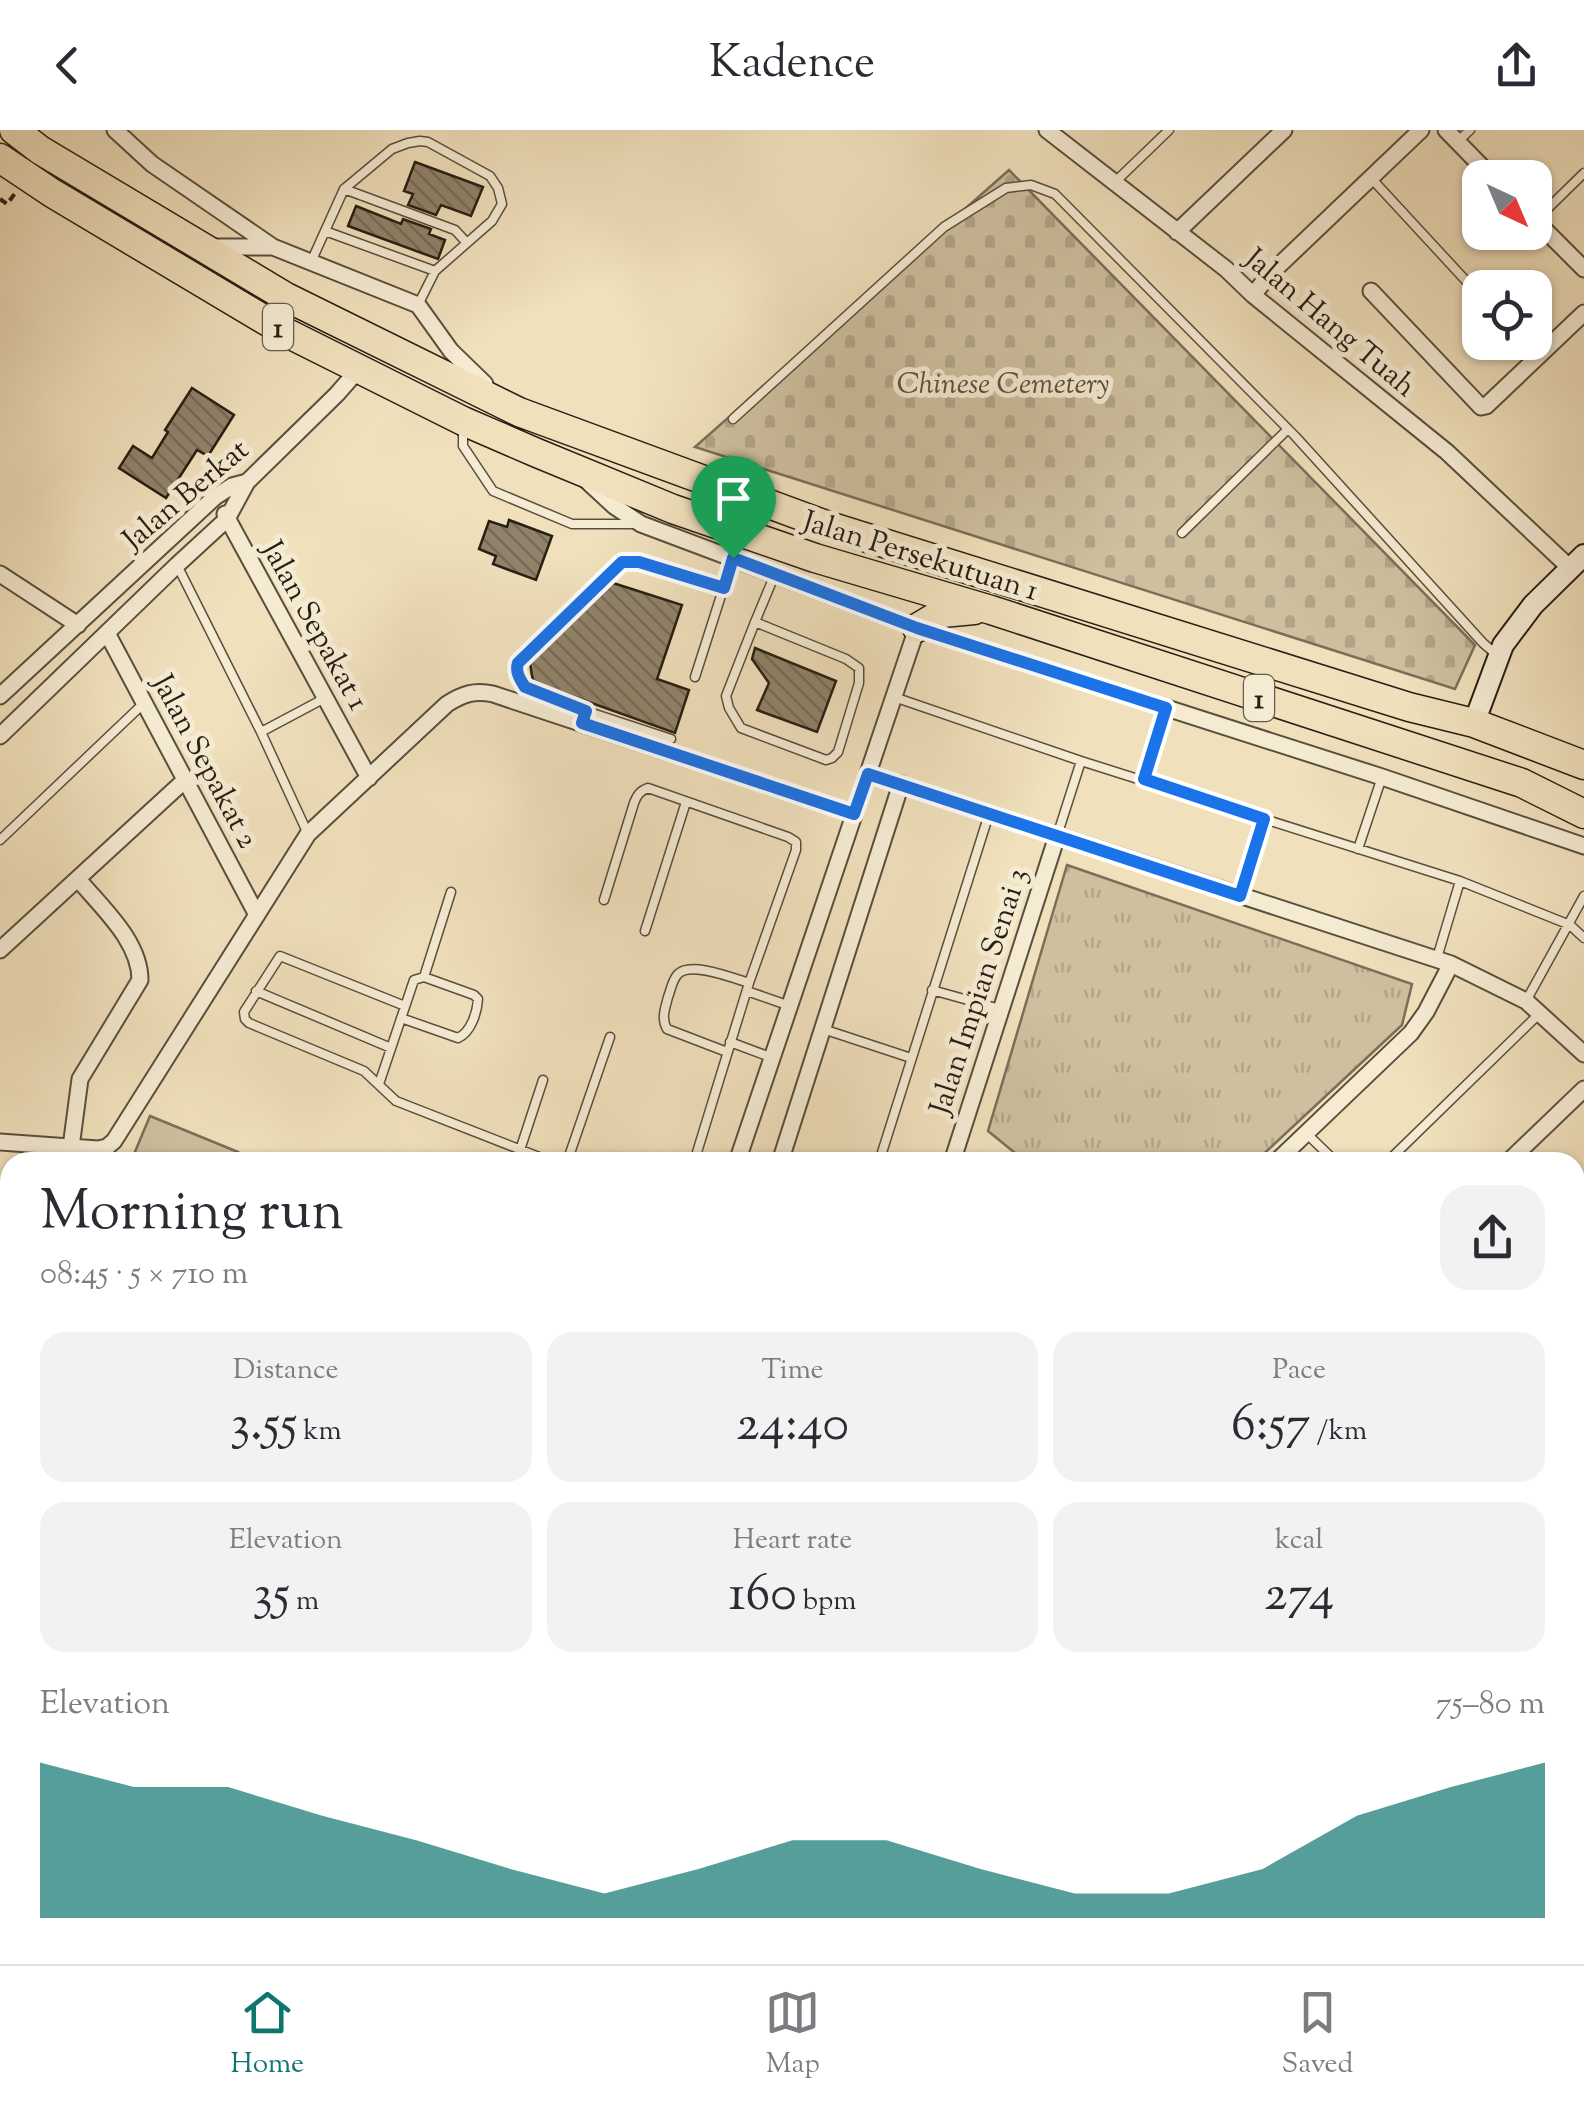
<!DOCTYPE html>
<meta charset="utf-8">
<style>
body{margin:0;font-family:"Sorts Mill Goudy",serif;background:#f2f2f3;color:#2b2b33;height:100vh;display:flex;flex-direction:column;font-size:38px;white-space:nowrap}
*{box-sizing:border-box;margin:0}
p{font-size:32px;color:#7c7c81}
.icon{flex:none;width:55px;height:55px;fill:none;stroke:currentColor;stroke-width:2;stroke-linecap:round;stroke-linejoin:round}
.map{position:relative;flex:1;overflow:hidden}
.side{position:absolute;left:0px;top:1022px;width:1585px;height:812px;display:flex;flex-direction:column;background:#fff;border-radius:30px 30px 0 0;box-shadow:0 2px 8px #0004}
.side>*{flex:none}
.needle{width:65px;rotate:136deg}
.fabs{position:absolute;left:1462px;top:30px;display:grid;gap:20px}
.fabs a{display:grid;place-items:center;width:90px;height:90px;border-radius:20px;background:#fff;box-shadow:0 2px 8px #0004;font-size:50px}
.pin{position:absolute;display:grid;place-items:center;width:85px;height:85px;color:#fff;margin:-102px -42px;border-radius:50% 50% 50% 0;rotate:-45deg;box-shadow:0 0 10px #0007}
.pin .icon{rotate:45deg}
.round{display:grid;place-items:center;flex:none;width:105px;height:105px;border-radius:30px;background:#f2f2f3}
.headline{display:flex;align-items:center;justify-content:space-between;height:170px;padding:0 40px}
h1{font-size:55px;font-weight:600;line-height:75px}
.stats{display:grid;grid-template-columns:repeat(3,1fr);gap:15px;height:170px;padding:10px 40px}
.stats div{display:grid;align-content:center;border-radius:25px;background:#f2f2f3;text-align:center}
.stats b{font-size:50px;font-weight:600}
.stats small{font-size:28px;font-weight:400}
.stats p{font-size:28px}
.chart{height:280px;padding:20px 40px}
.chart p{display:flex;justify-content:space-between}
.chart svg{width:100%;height:180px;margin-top:10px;fill:#0f766e;opacity:.7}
header{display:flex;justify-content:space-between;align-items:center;height:130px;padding:0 40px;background:#fff;font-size:45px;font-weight:600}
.dock{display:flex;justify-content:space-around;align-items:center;height:140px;border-top:2px solid #e1e1e2;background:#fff;font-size:28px;color:#7c7c81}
.dock a{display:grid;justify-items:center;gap:5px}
.dock .selected{color:#0f766e}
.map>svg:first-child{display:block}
</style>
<header><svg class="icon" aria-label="back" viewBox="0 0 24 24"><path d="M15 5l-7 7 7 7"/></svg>Kadence<svg class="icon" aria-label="share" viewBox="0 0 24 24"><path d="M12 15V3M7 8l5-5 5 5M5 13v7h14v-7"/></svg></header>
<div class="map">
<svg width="1584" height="1834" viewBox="0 0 1584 1834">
<defs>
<pattern id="cemetery-stones" width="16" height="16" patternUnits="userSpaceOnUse" patternTransform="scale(2.5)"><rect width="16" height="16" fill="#cebf9f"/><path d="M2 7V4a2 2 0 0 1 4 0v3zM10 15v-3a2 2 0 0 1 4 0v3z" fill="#b1a488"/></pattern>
<pattern id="park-tufts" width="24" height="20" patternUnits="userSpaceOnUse" patternTransform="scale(2.5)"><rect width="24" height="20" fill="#cebf9f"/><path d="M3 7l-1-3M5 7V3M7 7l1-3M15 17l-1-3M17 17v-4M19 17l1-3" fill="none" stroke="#b1a488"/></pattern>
<pattern id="building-back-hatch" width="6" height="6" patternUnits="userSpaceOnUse" patternTransform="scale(2.5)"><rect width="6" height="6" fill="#90836b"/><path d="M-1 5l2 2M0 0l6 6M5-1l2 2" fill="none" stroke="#766b57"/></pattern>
</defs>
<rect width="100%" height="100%" fill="#f0e0bc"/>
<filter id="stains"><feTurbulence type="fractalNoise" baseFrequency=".002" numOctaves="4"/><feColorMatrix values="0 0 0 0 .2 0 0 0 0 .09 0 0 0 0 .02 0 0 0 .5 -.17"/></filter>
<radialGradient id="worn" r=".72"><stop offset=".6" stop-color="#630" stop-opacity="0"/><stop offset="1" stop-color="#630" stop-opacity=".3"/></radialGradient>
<path fill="#cebf9f" stroke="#7b6e59" stroke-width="2.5" d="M150,986L238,1022L233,1032H142L132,1029Z"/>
<path fill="url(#cemetery-stones)" stroke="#7b6e59" stroke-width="2.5" d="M1009,40L1475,515L1455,559L695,317Z"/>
<path fill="url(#park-tufts)" stroke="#7b6e59" stroke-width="2.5" d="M1067,735L1412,854L1402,895L1255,1032H1026L988,1001Z"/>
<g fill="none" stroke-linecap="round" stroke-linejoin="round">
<path stroke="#ac9e83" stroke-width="32" d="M0,1650L10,1657
M254,1825L267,1834"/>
</g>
<path fill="url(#building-back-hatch)" stroke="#281e13" stroke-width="2.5" d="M415,32L483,57L471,86L441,75L436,85L408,75L413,64L404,61Z
M356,76L401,94L403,89L431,99L429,104L445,110L438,129L348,96Z
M192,258L234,285L208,326L197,320L166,368L119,338L133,316L152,328L168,302L165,300Z
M509,390L552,406L536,450L493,434L496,426L479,419L489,391L507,397Z
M613,453L682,475L657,549L689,560L675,603L533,552L530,533Z
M755,518L836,551L817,602L757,580L769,553L752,529Z"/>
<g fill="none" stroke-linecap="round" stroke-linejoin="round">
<defs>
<path id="lane" d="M1458,11L1470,0
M1371,48L1480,166
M1115,52L1169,0
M344,59L455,100L467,113
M1536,90L1584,43
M325,101L435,141
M311,132L344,59L392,19L408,13L420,11L428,12L490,46L498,58L502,74L492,91L435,141L418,175
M1524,212L1537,227
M733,289L944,97L1006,58L1031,55L1055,64L1295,306L1483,513L1498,526
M463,296V316L493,361L572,394H638
M1182,403L1288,299
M177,435L261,602L308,704
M755,492L726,566L729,578L741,598L826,630L832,628L838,622L859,553V538L846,529L755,492L775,444
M695,547L733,428
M894,567L1081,631L1460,751L1570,795L1584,808
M261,602L325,568
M671,609L586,581L525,557L517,539L519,533L622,432L634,431L724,459
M1144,649L1166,577
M1057,706L1081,631
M0,710L144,573
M1358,719L1382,647
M1240,766L1265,689
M604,770L634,673C637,665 640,661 648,658L788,707L796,712V720L749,853L694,1032
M645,801L686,672
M1437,828L1460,751
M424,847L451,762
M932,860L1000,879
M256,861L391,918
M747,861L790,876
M1526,871L1584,766
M405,876L280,826L244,882L245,889L249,893L364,941L396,971L552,1032
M823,899L911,928
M730,912L773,928
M727,922L667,899C661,888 665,879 668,867C671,860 672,850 678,844C690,831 733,848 749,853
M379,954L414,850L424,847L474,865L478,869C477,883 471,902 458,908L401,888
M1307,1004L1336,1032
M71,1017L70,1031L72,1032
M520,1020L543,950
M567,1032L610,907
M879,1032L989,684
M1387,1032L1540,883
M1575,1070L1584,1061
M0,1083L10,1084
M1575,1271L1584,1280
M1575,1294L1584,1285
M1575,1527L1584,1518"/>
<path id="street" d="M115,0L152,34L273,117
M1047,0L1226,139L1253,165L1447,322L1570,438
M1446,0L1493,48
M1535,90L1584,139
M1177,102L1284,0
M211,117H273L418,175L451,221L485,254
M1371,161L1481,277L1486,276L1584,183
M1253,165L1270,144L1421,0
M587,351L614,376L641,394L917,498L1382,647L1584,716
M225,384L369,648
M0,444L78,495
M107,503L257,785
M0,566L215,367L232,356L247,352L337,264L358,240
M0,606L177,435L227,389L247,352
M868,644L1451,834L1526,871L1584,924
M0,820L185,650
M0,1012L98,1019L107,1017L114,1011L308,704L447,574C463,564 474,560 493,564L854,684
M71,1017L80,949L140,850C140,811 102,778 78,749
M737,1032L917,498
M780,1032L901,654
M952,1032L1057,706
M1276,1032L1411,903L1426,882L1451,834
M1508,1032L1584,959
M1575,1186L1584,1178
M1575,1411L1584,1402
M1575,1637L1584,1628
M1575,1798L1584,1806"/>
<path id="secondary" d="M1474,593L1503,515L1533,475L1584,425"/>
<path id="highway" d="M14,0L40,20L286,167L519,282L826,395L1409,577L1474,593L1584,635
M0,28L52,63L285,202L463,291L537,323L673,379L815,428L991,480L1522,653L1584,684
M917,498L942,483L974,480"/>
</defs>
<use href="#lane" stroke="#5a4e3d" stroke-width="11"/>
<use href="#street" stroke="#5a4e3d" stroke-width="19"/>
<use href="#secondary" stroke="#281e13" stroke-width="24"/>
<use href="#highway" stroke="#281e13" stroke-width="31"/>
<path stroke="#281e13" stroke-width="4" stroke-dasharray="8 5" stroke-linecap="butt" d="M0,69L7,74L16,62"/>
<use href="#lane" stroke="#f5ebd3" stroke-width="8"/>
<use href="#street" stroke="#f5ebd3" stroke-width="15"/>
<use href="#secondary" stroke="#f5ebd3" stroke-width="20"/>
<use href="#highway" stroke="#f0e0bc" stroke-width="28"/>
<path stroke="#281e13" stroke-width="5" stroke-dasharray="18 18" stroke-linecap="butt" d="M0,1365L10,1368
M1199,1825L1216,1834
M1225,1825L1241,1834"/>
</g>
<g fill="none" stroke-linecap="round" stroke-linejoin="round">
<defs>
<path id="route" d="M733,428L917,498L1166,578L1144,649L1264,689L1240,766L868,644L854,684L582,593L586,581L525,557C520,549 515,542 518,533L622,432H639L724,458Z"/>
</defs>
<use href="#route" stroke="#fff" stroke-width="20"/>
<use href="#route" stroke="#1a73e8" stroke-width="12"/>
</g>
<g text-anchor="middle" stroke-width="10" stroke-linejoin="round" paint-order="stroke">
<g fill="#f5ebd3" stroke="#665c4d" stroke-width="2.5">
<rect x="263" y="174" width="30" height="46" rx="8"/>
<rect x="1244" y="545" width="30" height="46" rx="8"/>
</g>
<g font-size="28" font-weight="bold" fill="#281e13">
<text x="278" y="207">1</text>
<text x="1259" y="578">1</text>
</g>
<g font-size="30" fill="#281e13" stroke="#f5ebd3">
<text transform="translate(1331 192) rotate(40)" y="10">Jalan Hang Tuah</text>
<text transform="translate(185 364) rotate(-40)" y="10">Jalan Berkat</text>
<text transform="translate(921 425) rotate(17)" y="10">Jalan Persekutuan 1</text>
<text transform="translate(316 495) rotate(61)" y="10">Jalan Sepakat 1</text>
<text transform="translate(206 631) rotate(62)" y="10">Jalan Sepakat 2</text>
<text transform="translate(978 861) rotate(-72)" y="10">Jalan Impian Senai 3</text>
</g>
<g font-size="30" font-style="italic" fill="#5a4e3d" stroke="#f5ebd3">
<text x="1003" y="263">Chinese Cemetery</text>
</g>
</g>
<rect width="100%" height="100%" filter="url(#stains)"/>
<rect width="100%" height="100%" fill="url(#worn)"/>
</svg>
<div class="fabs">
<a><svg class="needle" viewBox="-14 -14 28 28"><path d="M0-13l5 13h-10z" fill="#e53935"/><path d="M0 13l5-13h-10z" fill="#7c7c81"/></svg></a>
<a><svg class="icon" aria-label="locate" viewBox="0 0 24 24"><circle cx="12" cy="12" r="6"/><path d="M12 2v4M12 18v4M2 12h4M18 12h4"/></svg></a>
</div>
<div class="pin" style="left:733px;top:428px;background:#1e9e55"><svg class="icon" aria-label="arrive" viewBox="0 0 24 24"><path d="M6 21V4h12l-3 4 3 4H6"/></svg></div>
<section class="side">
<div class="headline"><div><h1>Morning run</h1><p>08:45 · 5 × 710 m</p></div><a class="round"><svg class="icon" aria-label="share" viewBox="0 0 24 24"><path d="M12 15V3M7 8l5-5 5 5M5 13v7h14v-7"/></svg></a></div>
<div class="stats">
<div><p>Distance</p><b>3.55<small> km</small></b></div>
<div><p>Time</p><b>24:40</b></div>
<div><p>Pace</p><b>6:57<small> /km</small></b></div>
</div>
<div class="stats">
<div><p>Elevation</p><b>35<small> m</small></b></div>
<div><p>Heart rate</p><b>160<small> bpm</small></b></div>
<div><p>kcal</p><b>274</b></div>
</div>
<div class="chart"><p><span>Elevation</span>75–80 m</p>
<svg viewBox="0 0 160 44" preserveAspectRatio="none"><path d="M0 44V6L10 12L20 12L30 19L40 25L50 32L60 38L70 32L80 25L90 25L100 32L110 38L120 38L130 32L140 19L150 12L160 6V44z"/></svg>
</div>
</section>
</div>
<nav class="dock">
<a class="selected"><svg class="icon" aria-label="home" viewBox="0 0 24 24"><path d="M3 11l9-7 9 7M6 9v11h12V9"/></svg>Home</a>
<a><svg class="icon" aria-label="map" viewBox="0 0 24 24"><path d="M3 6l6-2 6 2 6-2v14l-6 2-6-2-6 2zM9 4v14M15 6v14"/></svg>Map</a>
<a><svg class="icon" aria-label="saved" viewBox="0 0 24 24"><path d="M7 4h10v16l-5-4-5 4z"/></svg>Saved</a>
</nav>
